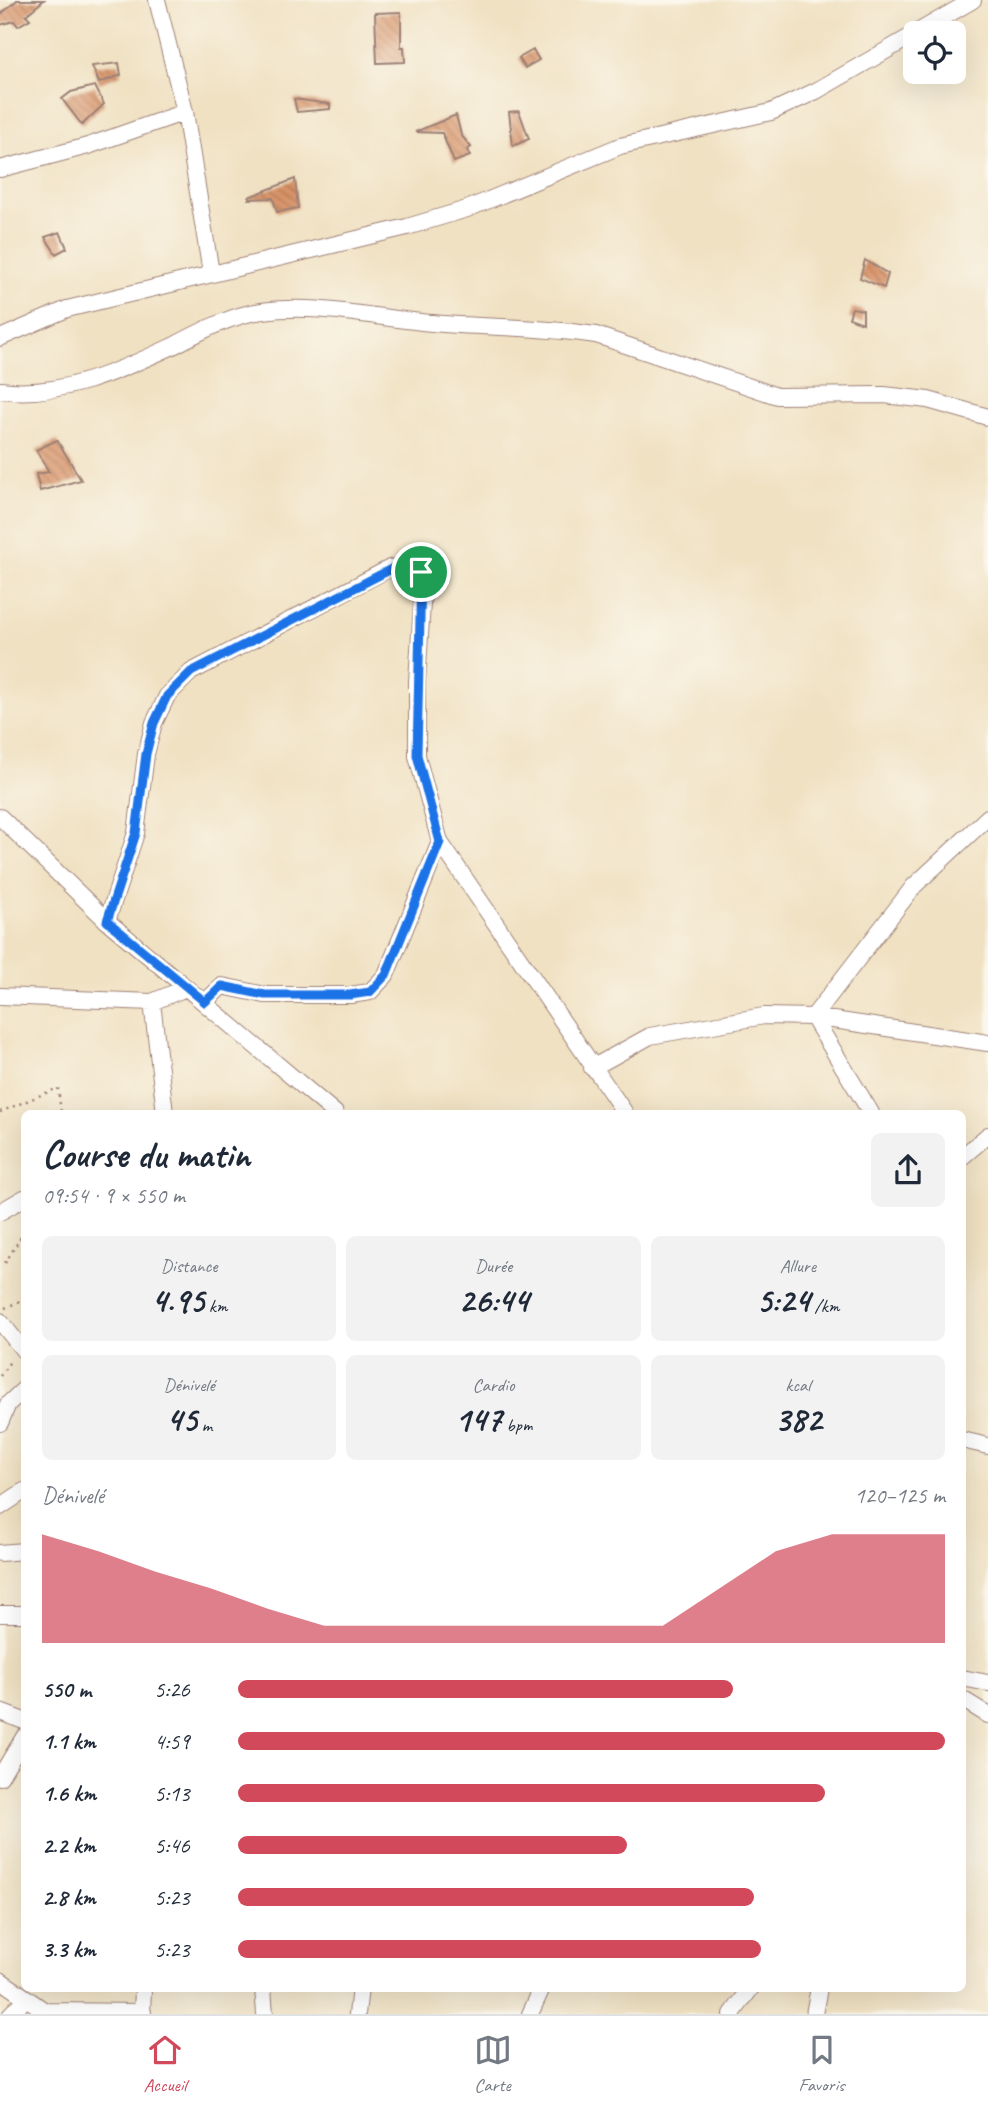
<!DOCTYPE html>
<html lang="fr">
<meta charset="utf-8">
<style>
body{margin:0;font-family:Caveat,sans-serif;background:#f2f2f3;color:#1f2937;height:100vh;display:flex;flex-direction:column;font-size:26px;white-space:nowrap}
*{box-sizing:border-box;margin:0}
p{font-size:23px;color:#747a83}
.icon{flex:none;width:38px;height:38px;fill:none;stroke:currentColor;stroke-width:2;stroke-linecap:round;stroke-linejoin:round}
.map{position:relative;flex:1;overflow:hidden}
.details{position:absolute;left:21px;top:1110px;width:945px;height:882px;display:flex;flex-direction:column;background:#fff;border-radius:10px;box-shadow:0 7px 28px #0002}
.details>*{flex:none}
.tools{position:absolute;left:903px;top:21px;display:grid;gap:14px}
.tools a{display:grid;place-items:center;width:63px;height:63px;border-radius:10px;background:#fff;box-shadow:0 7px 28px #0002;font-size:35px}
.pin{position:absolute;display:grid;place-items:center;width:60px;height:60px;color:#fff;margin:-30px;border:4px solid #fff;border-radius:50%;box-shadow:0 2px 7px #0007}
.round{display:grid;place-items:center;flex:none;width:74px;height:74px;border-radius:10px;background:#f2f2f3}
.headline{display:flex;align-items:center;justify-content:space-between;height:119px;padding:0 21px}
h1{font-size:38px;font-weight:800;line-height:52px}
.metrics{display:grid;grid-template-columns:repeat(3,1fr);gap:10px;height:119px;padding:7px 21px}
.metrics div{display:grid;align-content:center;border-radius:10px;background:#f2f2f3;text-align:center}
.metrics b{font-size:35px;font-weight:800}
.metrics small{font-size:19px;font-weight:400}
.metrics p{font-size:19px}
.chart{height:196px;padding:14px 21px}
.chart p{display:flex;justify-content:space-between}
.chart svg{width:100%;height:126px;margin-top:7px;fill:#d1495b;opacity:.7}
ul{padding:0 21px;list-style:none;font-size:23px}
li{display:grid;grid-template-columns:112px 84px 1fr;align-items:center;height:52px}
li i{height:18px;border-radius:9px;background:#d1495b}
.tab-bar{display:flex;justify-content:space-around;align-items:center;height:98px;border-top:2px solid #e0e1e3;background:#fff;font-size:19px;color:#747a83}
.tab-bar a{display:grid;justify-items:center;gap:4px}
.tab-bar .selected{color:#d1495b}
.map>svg:first-child{display:block}
</style>
<div class="map">
<svg width="988" height="2014" viewBox="0 0 988 2014">
<defs>
<pattern id="building-back-hatch" width="6" height="6" patternUnits="userSpaceOnUse" patternTransform="scale(1.75)"><rect width="6" height="6" fill="#d89266"/><path d="M-1 5l2 2M0 0l6 6M5-1l2 2" fill="none" stroke="#b17754"/></pattern>
</defs>
<rect width="100%" height="100%" fill="#fbf7ec"/>
<filter id="ink" filterUnits="userSpaceOnUse"><feTurbulence type="fractalNoise" baseFrequency=".0143" numOctaves="2"/><feDisplacementMap in="SourceGraphic" scale="14" xChannelSelector="R" yChannelSelector="G"/><feConvolveMatrix kernelMatrix="1 2 1 2 8 2 1 2 1" color-interpolation-filters="sRGB"/></filter>
<filter id="wash" filterUnits="userSpaceOnUse"><feTurbulence type="fractalNoise" baseFrequency=".00686" numOctaves="4" result="noise"/><feDisplacementMap in="SourceGraphic" scale="28" xChannelSelector="R" yChannelSelector="G"/><feGaussianBlur stdDeviation="1.57" result="paint"/><feColorMatrix in="noise" values="0 0 0 0 0 0 0 0 0 0 0 0 0 0 0 0 0 1.4 0 .05"/><feComposite in="paint" operator="in"/></filter>
<g filter="url(#wash)">
<rect width="100%" height="100%" fill="#f0e1c2"/>
<g id="blocks">
<path fill="url(#building-back-hatch)" d="M17,0H44L26,15L30,19L18,26L14,21L0,25V15Z
M401,12V47H404L405,62L377,63L375,13Z
M533,50L539,60L525,68L519,58Z
M119,63L121,75L99,83L92,66Z
M95,86L104,104L82,125L62,99L71,92Z
M294,99L330,104V109L297,112Z
M519,111L529,139L513,146L509,112Z
M456,115L461,135L471,147L467,150L470,156L454,162L442,133L415,132Z
M295,179L298,208L277,212L273,198L249,199V197Z
M60,232L67,248L56,254L45,237Z
M865,260L888,274L884,288L860,278Z
M852,308L863,310V323L849,318Z
M57,440L81,480L40,491L36,474L49,472L36,450Z"/>
</g>
</g>
<g filter="url(#ink)">
<use href="#blocks" fill-opacity="0" stroke="#9d8076" stroke-width="2"/>
<g fill="none" stroke-linecap="round" stroke-linejoin="round">
<defs>
<path id="minor" d="M157,0L185,112L211,273
M916,33L973,0
M0,169L88,146L185,112
M0,338L67,309L407,227L467,209L620,146L771,112L816,91L915,34
M0,390C61,398 119,371 173,346C200,332 231,315 262,311C318,303 375,318 432,323C487,328 541,326 596,335L777,396L884,395L928,400L988,417
M0,817L107,921L335,1113
M107,921L136,833L146,754L154,723L167,696L191,672L390,568L411,565L421,572L423,588L417,681V756L440,842L625,1113
M0,996L152,1002
M205,1002L222,986L265,995H350L370,992L386,975L440,842
M813,1017L914,886L988,817
M813,1017L871,1113
M592,1068L650,1036L764,1016L813,1017L988,1043
M165,1113L152,1002L186,988
M962,1157L988,1135
M0,1212L24,1198
M0,1321L24,1351
M0,1423L8,1404L24,1389
M962,1440L988,1446
M0,1507L24,1491
M0,1553L24,1551
M0,1614H24
M962,1678L988,1683
M962,1699L988,1715
M0,1712L24,1721
M0,1777L24,1737
M0,1980L45,2011L143,2012
M263,1988L265,2014
M11,2014L26,1998
M142,2014L143,1988
M357,2014L360,1988
M530,2014L542,1988
M732,2014L751,1988
M814,2014L819,1988"/>
</defs>
<use href="#minor" stroke="#9d8076" stroke-width="18"/>
<path stroke="#9d8076" stroke-width="2.5" stroke-dasharray="2 5" stroke-linecap="butt" d="M0,1112L58,1088L61,1113
M5,1263L24,1232
M5,1308L24,1299
M0,1376L11,1360"/>
<use href="#minor" stroke="#fff" stroke-width="16"/>
</g>
</g>
<g fill="none" stroke-linecap="round" stroke-linejoin="round" filter="url(#ink)">
<defs>
<path id="route" d="M401,564L411,565L421,572L417,755L440,842L386,975L370,992L350,995H265L222,986L205,1002L107,921L136,833L146,754L154,723L167,696L191,672Z"/>
</defs>
<use href="#route" stroke="#fff" stroke-width="14"/>
<use href="#route" stroke="#1a73e8" stroke-width="9"/>
</g>
</svg>
<div class="tools">
<a><svg class="icon" aria-label="locate" viewBox="0 0 24 24"><circle cx="12" cy="12" r="6"/><path d="M12 2v4M12 18v4M2 12h4M18 12h4"/></svg></a>
</div>
<div class="pin" style="left:421px;top:572px;background:#1e9e55"><svg class="icon" aria-label="arrive" viewBox="0 0 24 24"><path d="M6 21V4h12l-3 4 3 4H6"/></svg></div>
<section class="details">
<div class="headline"><div><h1>Course du matin</h1><p>09:54 · 9 × 550 m</p></div><a class="round"><svg class="icon" aria-label="share" viewBox="0 0 24 24"><path d="M12 15V3M7 8l5-5 5 5M5 13v7h14v-7"/></svg></a></div>
<div class="metrics">
<div><p>Distance</p><b>4.95<small> km</small></b></div>
<div><p>Durée</p><b>26:44</b></div>
<div><p>Allure</p><b>5:24<small> /km</small></b></div>
</div>
<div class="metrics">
<div><p>Dénivelé</p><b>45<small> m</small></b></div>
<div><p>Cardio</p><b>147<small> bpm</small></b></div>
<div><p>kcal</p><b>382</b></div>
</div>
<div class="chart"><p><span>Dénivelé</span>120–125 m</p>
<svg viewBox="0 0 160 44" preserveAspectRatio="none"><path d="M0 44V6L10 12L20 19L30 25L40 32L50 38L60 38L70 38L80 38L90 38L100 38L110 38L120 25L130 12L140 6L150 6L160 6V44z"/></svg>
</div>
<ul>
<li><b>550 m</b>5:26<i style="width:70%"></i></li>
<li><b>1.1 km</b>4:59<i style="width:100%"></i></li>
<li><b>1.6 km</b>5:13<i style="width:83%"></i></li>
<li><b>2.2 km</b>5:46<i style="width:55%"></i></li>
<li><b>2.8 km</b>5:23<i style="width:73%"></i></li>
<li><b>3.3 km</b>5:23<i style="width:74%"></i></li>
</ul>
</section>
</div>
<nav class="tab-bar">
<a class="selected"><svg class="icon" aria-label="home" viewBox="0 0 24 24"><path d="M3 11l9-7 9 7M6 9v11h12V9"/></svg>Accueil</a>
<a><svg class="icon" aria-label="map" viewBox="0 0 24 24"><path d="M3 6l6-2 6 2 6-2v14l-6 2-6-2-6 2zM9 4v14M15 6v14"/></svg>Carte</a>
<a><svg class="icon" aria-label="saved" viewBox="0 0 24 24"><path d="M7 4h10v16l-5-4-5 4z"/></svg>Favoris</a>
</nav>
